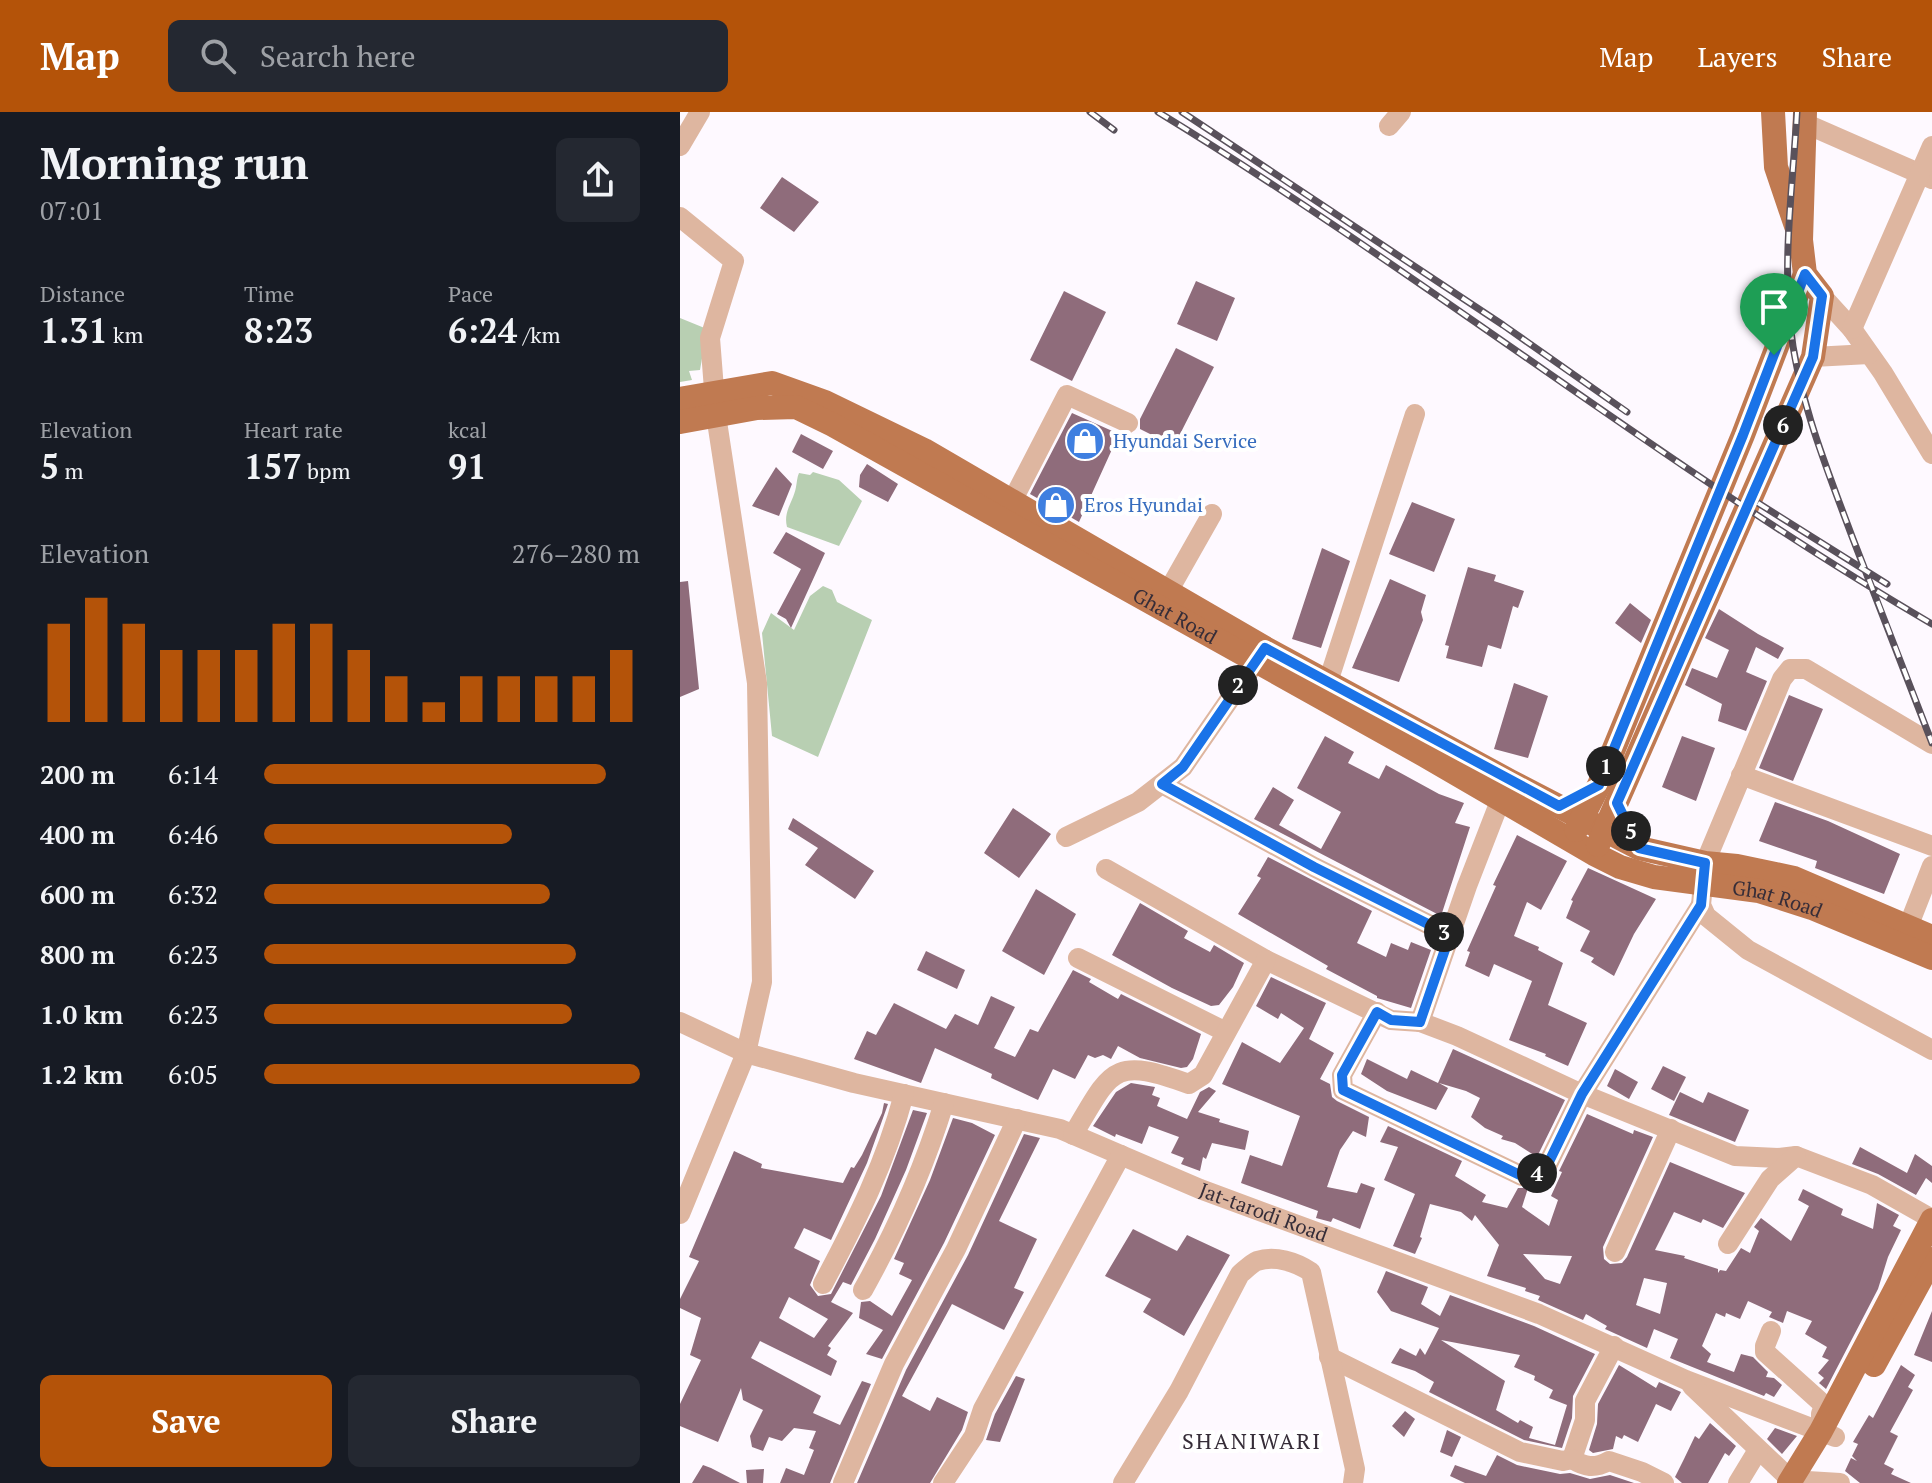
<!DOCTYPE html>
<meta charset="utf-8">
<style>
body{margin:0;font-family:"PT Serif",serif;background:#242831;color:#f1f3f6;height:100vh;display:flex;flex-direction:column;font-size:30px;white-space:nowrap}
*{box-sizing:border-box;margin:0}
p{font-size:26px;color:#9ea1a6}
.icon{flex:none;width:44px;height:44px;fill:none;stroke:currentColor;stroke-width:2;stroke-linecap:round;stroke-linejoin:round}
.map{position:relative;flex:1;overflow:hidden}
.panel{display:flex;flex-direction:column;background:#171b24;width:680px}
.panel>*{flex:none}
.pin{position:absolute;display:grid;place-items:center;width:68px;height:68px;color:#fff;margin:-82px -34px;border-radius:50% 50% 50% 0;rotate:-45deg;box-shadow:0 0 8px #0007}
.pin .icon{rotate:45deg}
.km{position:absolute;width:40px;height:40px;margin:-20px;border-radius:50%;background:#222;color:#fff;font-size:22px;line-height:40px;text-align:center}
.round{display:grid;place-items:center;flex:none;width:84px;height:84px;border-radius:12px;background:#242831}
.overview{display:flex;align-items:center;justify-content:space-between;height:136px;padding:0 40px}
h1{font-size:44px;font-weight:800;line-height:60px}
.stats{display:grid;grid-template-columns:repeat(3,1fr);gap:12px;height:136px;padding:8px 40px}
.stats div{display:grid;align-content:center}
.stats b{font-size:34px;font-weight:800}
.stats small{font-size:22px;font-weight:400}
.stats p{font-size:22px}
.chart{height:224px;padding:16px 40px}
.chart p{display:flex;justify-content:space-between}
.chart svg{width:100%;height:144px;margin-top:8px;stroke:#b45309;stroke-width:6}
.primary-button{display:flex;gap:16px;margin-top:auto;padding:16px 40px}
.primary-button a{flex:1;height:92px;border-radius:12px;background:#b45309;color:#fff;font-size:32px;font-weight:800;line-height:92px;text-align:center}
.primary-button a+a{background:#242831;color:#f1f3f6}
ul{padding:0 40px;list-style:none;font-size:26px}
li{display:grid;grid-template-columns:128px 96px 1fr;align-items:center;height:60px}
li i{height:20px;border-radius:10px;background:#b45309}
header{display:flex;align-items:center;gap:48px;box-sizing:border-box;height:112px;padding:0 40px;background:#b45309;color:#fff}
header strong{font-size:38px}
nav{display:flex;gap:44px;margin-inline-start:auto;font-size:28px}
.search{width:560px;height:72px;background:#242831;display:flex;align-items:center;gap:20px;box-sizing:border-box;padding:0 28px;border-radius:12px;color:#9ea1a6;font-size:30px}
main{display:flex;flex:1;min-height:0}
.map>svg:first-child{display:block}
</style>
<header>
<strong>Map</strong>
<div class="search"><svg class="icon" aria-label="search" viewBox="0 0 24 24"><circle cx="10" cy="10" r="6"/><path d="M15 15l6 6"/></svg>Search here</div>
<nav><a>Map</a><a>Layers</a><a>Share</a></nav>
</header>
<main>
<section class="panel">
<div class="overview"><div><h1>Morning run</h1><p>07:01</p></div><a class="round"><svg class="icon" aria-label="share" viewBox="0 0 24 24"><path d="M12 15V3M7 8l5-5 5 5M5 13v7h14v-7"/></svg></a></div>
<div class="stats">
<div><p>Distance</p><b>1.31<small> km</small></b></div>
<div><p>Time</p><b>8:23</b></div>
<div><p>Pace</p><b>6:24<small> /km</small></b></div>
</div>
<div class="stats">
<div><p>Elevation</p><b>5<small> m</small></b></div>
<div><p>Heart rate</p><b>157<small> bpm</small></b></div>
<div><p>kcal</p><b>91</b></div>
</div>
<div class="chart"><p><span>Elevation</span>276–280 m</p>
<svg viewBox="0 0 160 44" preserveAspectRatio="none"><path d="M5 44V14M15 44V6M25 44V14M35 44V22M45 44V22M55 44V22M65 44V14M75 44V14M85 44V22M95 44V30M105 44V38M115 44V30M125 44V30M135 44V30M145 44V30M155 44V22"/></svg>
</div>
<ul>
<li><b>200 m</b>6:14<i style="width:91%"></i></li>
<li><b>400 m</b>6:46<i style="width:66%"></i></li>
<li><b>600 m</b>6:32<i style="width:76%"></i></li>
<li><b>800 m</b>6:23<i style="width:83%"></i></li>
<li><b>1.0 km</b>6:23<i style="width:82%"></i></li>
<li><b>1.2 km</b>6:05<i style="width:100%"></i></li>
</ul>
<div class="primary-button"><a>Save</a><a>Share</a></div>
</section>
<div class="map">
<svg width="1252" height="1371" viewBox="0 0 1252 1371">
<rect width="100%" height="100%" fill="#fef9ff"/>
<path fill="#b8cfb2" d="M0,206L27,217L20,258L9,259L12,268L0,270Z
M133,360L159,368L182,389L159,434L107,415C103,399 113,391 116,375C117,370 117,365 119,361L130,363Z
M143,474L152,478L157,490L192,508L138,645L92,624L82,521L91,501L114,518L130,484Z"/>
<path fill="#8f6c7b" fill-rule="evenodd" d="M102,65L139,90L114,120L80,96Z
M516,169L555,186L537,229L497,212Z
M384,179L426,200L392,269L350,248Z
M496,236L534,255L494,334L460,317V307Z
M392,301L439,322L399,410L350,382Z
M121,322L153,339L143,357L112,340Z
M187,352L218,372L208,390L179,375L180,363Z
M96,355L112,372L99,404L72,394Z
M732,390L775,407L754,460L709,442Z
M106,420L145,441L111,516L106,507L97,502L121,457L93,441Z
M642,436L670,449L641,536L612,527Z
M788,455L816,463L814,469L844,479L838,496L833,494L821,537L808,533L802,555L766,546L769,534L765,533Z
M710,467L746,483L741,500L743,508L719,570L672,556Z
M8,469L19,577L0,585V470Z
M950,491L971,508L961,531L935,511Z
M1039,497L1078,522L1104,536L1098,547L1076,535L1066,560L1087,569L1066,619L1038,609L1042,592L1005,573L1012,556L1037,566L1049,538L1025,526Z
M834,571L868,584L848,646L814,637Z
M1109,583L1143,597L1113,669L1079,656Z
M645,624L674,640L668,651L699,667L706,653L759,682L784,691L775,711L790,715L761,804L574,707L593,675L614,688L599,713L641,737L661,700L617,676Z
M1002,624L1035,636L1016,689L982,675Z
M1095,690L1148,709L1220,742L1204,782L1135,756L1137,749L1079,729Z
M333,696L371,722L339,766L304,741Z
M113,706L194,759L175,787L125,753L138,736L108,717Z
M837,723L887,749L861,798L847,790L834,824L859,835L858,838L883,851L868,893L907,911L888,954L865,944L866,942L829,928L852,869L814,852L809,865L785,854L790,840L787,839L816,774L813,773Z
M588,745L692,799L677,831L706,845L711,831L728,838L731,830L751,838L731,896L697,886V884L646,857L648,854L558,802L581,766L577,764Z
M908,756L976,787L954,822L934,864L911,850L914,846L900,839L910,819L886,806L893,789L891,788Z
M356,777L396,802L364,863L322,839Z
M460,791L508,819L504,826L530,840L534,833L564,851L553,875L539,893L531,894L492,876L432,843Z
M246,839L285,858L277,877L237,858Z
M393,858L411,867L409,870L438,887L441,882L521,922L513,947L507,955L501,956L460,946L438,934L431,947L423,943L415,946L408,943L395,967L373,957L358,988L311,966L312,962L255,936L241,971L174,947L187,919L196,923L214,891L266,917L275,902L298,913L311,884L335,895L314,936L335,945L350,917L358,920Z
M591,865L646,891L629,927L654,941L640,967L650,972L652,985L657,989L689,1005L686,1025L673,1019L660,1038L647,1075L677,1081L681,1071L695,1076L680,1117L653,1106L651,1110L636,1106L638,1099L561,1071L570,1043L602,1054L620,1004L542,972L562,930L600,951L624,916L601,901L598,907L576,894Z
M773,937L885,988L857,1045L835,1031L821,1027L823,1024L805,1016L791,1005L800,986L786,979L759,971L768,976L756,998L707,979L681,962L687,947L727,967L731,958L758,971Z
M983,954L1006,965L994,989L971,977Z
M935,957L958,970L949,987L927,974Z
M451,971L475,975L472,983L480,986L477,994L507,1007L520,980L529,975L536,979L518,1000L540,1007L539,1010L569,1019L565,1038L532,1031L526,1047L523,1045L520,1059L501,1052L504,1046L491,1041L499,1025L469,1014L462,1032L436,1022L435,1025L413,1014L436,980Z
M1000,980L1023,991L1028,980L1069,998L1055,1030L989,1003Z
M204,991L208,992L187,1051L151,1128L124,1116L114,1136L140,1149L130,1173L138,1184L151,1182L201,1084L233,998L247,1001L226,1058L195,1127L171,1173L163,1170L151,1190L173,1201L148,1234L151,1236L147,1243L157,1249L151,1264L80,1229L71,1246L141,1284L133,1301L160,1313L182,1269L191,1272L150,1371H100L106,1356L124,1363L134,1338L129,1336L136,1319L114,1316L102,1329L89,1325L83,1339L72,1335L70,1324L83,1298L63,1288L61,1276L38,1330L0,1314V1292L21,1248L10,1243L21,1206L0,1196V1187L19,1149L9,1145L54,1039L82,1052L81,1056L163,1071L171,1055L174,1056L182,1043L202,1001ZM109,1185L148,1207L134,1226L99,1206Z
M907,1002L953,1022L954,1018L973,1025L923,1135L924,1147L930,1152L942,1151L947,1145L990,1050L1065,1081L1043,1116L1023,1107L1021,1111L994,1100L975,1138L1005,1144L1004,1146L1038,1157V1161L1040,1158L1046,1159L1061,1136L1070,1141L1079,1119L1074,1115L1081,1106L1111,1129L1129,1094L1118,1088L1123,1077L1163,1097L1161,1103L1193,1117L1197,1091L1219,1103L1213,1114L1221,1118L1208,1145L1198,1177L1146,1277L1139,1271L1144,1266L1138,1261L1149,1248L1142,1245L1147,1235L1125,1222L1132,1209L1107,1199L1103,1211L1089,1205L1092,1200L1068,1189L1060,1207L1046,1201L1045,1205L1036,1201L1022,1234L1031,1242L1027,1250L1054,1260L1061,1242L1073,1245L1088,1260L1086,1265L1094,1266L1102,1273L1094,1285L1086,1281L1084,1284L990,1246L998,1227L974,1217L967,1236L925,1217L927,1214L906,1202L903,1208L858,1188L860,1184L845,1179L846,1176L807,1164L819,1133L795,1103L792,1109L781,1100L750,1092L740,1125L742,1126L735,1142L713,1134L735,1082L704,1068L718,1035L700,1030L708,1014L782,1049L775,1064L806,1083L802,1090L827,1096L838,1076H848L842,1095L869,1114L878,1088L871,1084L882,1060L879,1059ZM843,1142L892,1144L880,1172L865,1167ZM964,1166L987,1171L980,1202L956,1193Z
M273,1006L292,1011L315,1023L264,1131L202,1247L186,1242L203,1218L179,1206L181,1190L190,1189L212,1204L232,1168L219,1162L224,1151L214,1147L250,1068Z
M344,1022L360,1026L319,1109L357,1127L334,1176L344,1180L324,1218L272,1192L222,1284L250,1299L257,1285L288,1300L282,1318L250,1371H177L226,1258L288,1143Z
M1180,1035L1227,1061L1235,1042L1252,1054V1071L1246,1066L1236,1083L1198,1062L1172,1052Z
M453,1117L497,1139L507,1123L550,1143L504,1224L463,1200L471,1187L425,1164Z
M706,1159L748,1175L741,1192L760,1204L770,1183L854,1214L915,1242L893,1284L892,1306L882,1336L844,1328L749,1280L754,1270L735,1259L711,1251L720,1236L736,1244L740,1236L745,1243L759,1216L711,1199L697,1180ZM761,1228L840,1243L834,1255L855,1264L854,1268L873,1278L869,1286L887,1293L875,1333L849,1326L853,1315L840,1308L838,1311L816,1298L825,1269Z
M1252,1199V1250L1234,1243Z
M939,1253L976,1276L979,1270L1001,1280L991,1299L976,1292L958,1330L944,1323L942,1327L936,1324L933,1337L913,1341L909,1338L917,1312L918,1292Z
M1221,1253L1235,1263L1228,1275L1233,1278L1210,1320L1218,1324L1204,1352L1214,1357L1211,1362L1231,1371H1180L1165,1359L1171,1346L1177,1349L1172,1344L1178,1332L1173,1330L1189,1303L1193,1306Z
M336,1264L345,1267L320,1330L306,1328L315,1302Z
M725,1299L735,1307L724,1325L712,1314Z
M1030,1311L1056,1334L1049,1344L1045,1341L1028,1371H1002L995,1365L1004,1347L1015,1324L1019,1327Z
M1095,1316L1117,1324L1102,1342L1087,1327Z
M767,1318L781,1325L772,1345L760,1340Z
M817,1343L837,1353L880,1362L890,1361L910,1367L930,1363L954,1371H785L770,1364L775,1353L806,1364Z
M23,1353L31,1356L60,1371H12Z
M84,1357L83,1371H67L66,1358Z"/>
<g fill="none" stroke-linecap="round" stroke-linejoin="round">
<g stroke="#deb6a0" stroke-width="20">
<path d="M1124,11L1252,67"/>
<path d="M709,14L721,0"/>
<path d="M0,34L20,0"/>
<path d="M0,105L54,149L30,226L36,303L77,571L82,870L66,941L0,1102"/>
<path d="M1142,184L1172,217L1203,261L1252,342"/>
<path d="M1172,217L1252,34"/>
<path d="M1133,245L1189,242"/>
<path d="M325,403L387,283L448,311"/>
<path d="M481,492L532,402"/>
<path d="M648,570L735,302"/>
<path d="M1252,632L1126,557H1110L1102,567L1025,751L1021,793L1026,804L1068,838L1252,938"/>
<path d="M1061,663L1252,734"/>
<path d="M482,672L634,755L770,823"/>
<path d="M386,725L458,690L503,655L583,539"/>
<path d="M426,757L586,848L711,908L740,910L777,924L902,982L1055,1044L1098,1046L1116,1044L1192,1073L1252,1107"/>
<path d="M1228,815L1252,754"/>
<path d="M398,846L546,920"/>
<path d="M697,900L662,963L663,978L842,1064L864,1060L902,982L1021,793"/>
<path id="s1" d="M0,910L66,941L174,971L380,1017L520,1077L859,1202L1006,1268L1155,1325"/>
<path d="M740,910L787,774L820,689"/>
<path d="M393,1023C432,957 432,944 509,972L523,963L586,848"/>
<path d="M1048,1132L1090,1067L1116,1044"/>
<path d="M935,1140L991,1017"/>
<path d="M143,1172C176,1110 206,1050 224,982"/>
<path d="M183,1178C216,1119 244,1056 264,991"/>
<path d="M1091,1219L1085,1234V1240L1144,1293L1141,1302V1315"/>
<path d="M934,1234L905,1289V1308L892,1347C905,1355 914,1357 929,1349L962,1360L984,1371"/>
<path d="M649,1245L840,1340L883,1349L892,1347"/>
<path d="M1012,1274L1111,1368L1160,1371"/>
<path d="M163,1371L214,1252L276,1137L337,1007"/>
<path d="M263,1371L294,1324L303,1297L441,1043"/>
<path d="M443,1371L499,1279L560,1162C565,1158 572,1151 577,1149C595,1143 616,1150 631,1160L675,1357L673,1371"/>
<path d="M1058,1371L1078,1338"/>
</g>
<g stroke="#c07a51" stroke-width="24">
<path d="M1093,0L1096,55L1116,114"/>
<path d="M0,287L92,271L145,290L244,338L585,536L830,669L959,736L1025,751L1057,754L1114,766L1252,825"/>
<path id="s2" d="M0,310L77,296L116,295L153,313L744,643L914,742L940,755L974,765L1079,779L1132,796L1252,846"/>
<path d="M896,718L919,673L1063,323L1125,162"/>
<path d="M918,733L1133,245L1142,184L1125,162L1121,128L1125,0"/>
<path d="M1194,1253L1252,1147"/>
<path d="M1109,1371L1141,1319L1252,1108"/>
</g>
<defs>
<path id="rail" d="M410,0L434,18
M478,0C742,161 985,356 1252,512
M502,0L823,213L947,300
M1117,0C1113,70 1103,142 1110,212C1118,287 1147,357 1173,427C1200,495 1226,563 1252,631
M1078,391L1207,472"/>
</defs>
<use href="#rail" stroke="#59515b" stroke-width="7"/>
<use href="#rail" stroke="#fff" stroke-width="4" stroke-dasharray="12" stroke-linecap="butt"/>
</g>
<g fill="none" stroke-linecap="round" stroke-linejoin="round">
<defs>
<path id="route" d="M1125,162L1142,184L1133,245L937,691L959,736L1025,751L1021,793L902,982L864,1060L842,1064L663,978L662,963L697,900L711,908L740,910L770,823L634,755L482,672L503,655L585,536L879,694L919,673L1063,323Z"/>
</defs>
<use href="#route" stroke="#fff" stroke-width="16"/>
<use href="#route" stroke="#1a73e8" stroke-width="10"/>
</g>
<defs>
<symbol id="shop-disc" viewBox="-11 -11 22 22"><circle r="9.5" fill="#3f7fe0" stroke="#fff"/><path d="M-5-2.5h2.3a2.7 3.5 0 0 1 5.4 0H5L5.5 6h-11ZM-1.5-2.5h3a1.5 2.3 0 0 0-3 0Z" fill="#fff"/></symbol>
</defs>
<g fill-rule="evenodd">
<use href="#shop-disc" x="383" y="307" width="44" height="44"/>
<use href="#shop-disc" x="354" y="371" width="44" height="44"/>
</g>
<g text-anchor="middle" stroke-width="8" stroke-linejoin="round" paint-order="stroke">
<g font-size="20" fill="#366cbe" stroke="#fff" text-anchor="start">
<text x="433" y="336">Hyundai Service</text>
<text x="404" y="400">Eros Hyundai</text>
</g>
<g font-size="20" fill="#362d38" stroke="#fff">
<text dy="7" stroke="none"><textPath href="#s2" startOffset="550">Ghat Road</textPath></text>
<text dy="7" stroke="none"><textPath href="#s2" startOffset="1222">Ghat Road</textPath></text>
<text dy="7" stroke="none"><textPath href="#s1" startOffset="616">Jat-tarodi Road</textPath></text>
</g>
<g font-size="22" letter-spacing="2" fill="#362d38" stroke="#fff">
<text x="572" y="1337">SHANIWARI</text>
</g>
</g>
</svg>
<div class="pin" style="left:1094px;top:243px;background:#1e9e55"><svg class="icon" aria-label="arrive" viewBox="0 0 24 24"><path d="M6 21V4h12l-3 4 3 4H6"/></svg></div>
<b class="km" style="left:926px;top:654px">1</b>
<b class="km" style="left:558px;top:573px">2</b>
<b class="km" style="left:764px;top:820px">3</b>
<b class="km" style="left:857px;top:1061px">4</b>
<b class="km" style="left:951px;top:719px">5</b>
<b class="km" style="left:1103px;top:313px">6</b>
</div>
</main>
